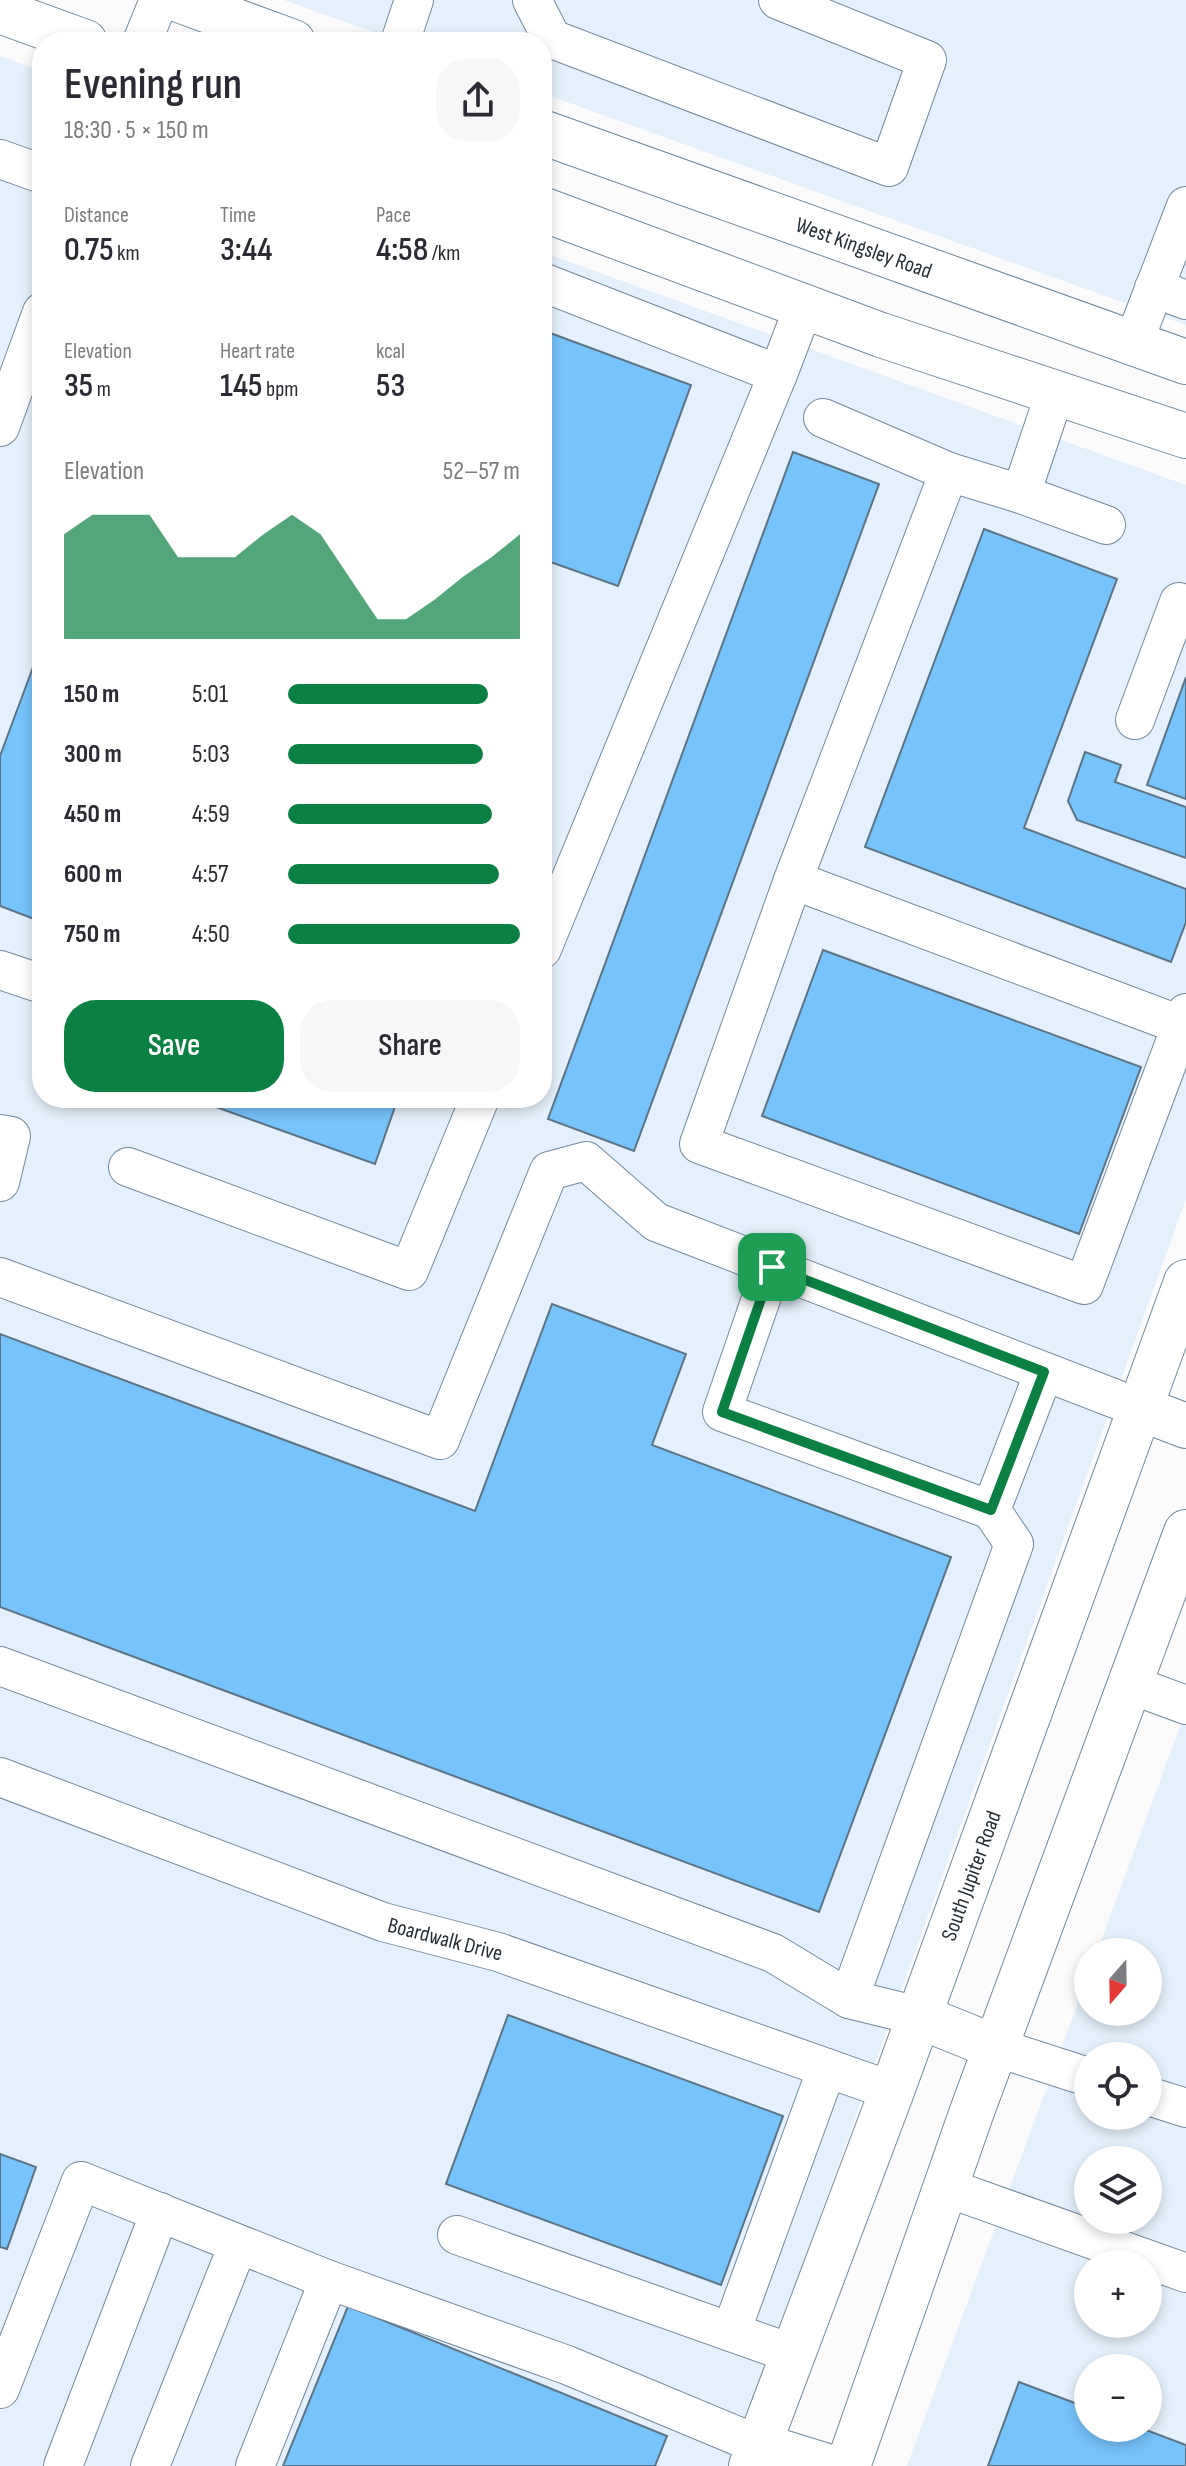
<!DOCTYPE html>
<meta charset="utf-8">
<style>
body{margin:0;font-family:"Sofia Sans Condensed",sans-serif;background:#f7f7f7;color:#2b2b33;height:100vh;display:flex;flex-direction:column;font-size:30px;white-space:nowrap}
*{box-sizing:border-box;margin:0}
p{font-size:26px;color:#7c7c81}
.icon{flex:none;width:44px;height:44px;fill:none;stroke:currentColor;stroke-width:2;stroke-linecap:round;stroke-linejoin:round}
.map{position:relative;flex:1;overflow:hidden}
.sheet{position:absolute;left:32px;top:32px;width:520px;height:1076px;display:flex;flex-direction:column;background:#fff;border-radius:32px;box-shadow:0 4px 12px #0003}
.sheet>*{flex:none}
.needle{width:52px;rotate:200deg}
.fabs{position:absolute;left:1074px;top:1938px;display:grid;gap:16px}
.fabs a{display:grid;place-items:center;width:88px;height:88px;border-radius:50%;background:#fff;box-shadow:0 4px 12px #0003;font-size:40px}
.pin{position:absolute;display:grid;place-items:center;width:68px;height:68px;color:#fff;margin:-34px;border-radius:16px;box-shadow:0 4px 12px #0006}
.round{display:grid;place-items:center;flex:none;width:84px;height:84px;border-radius:32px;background:#f7f7f7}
.overview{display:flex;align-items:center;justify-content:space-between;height:136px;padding:0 32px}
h1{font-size:44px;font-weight:600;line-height:60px}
.stats{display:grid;grid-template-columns:repeat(3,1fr);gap:12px;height:136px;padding:8px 32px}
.stats div{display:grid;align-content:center}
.stats b{font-size:34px;font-weight:600}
.stats small{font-size:22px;font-weight:400}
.stats p{font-size:22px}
.chart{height:224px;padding:16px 32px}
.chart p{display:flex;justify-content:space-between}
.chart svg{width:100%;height:144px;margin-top:8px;fill:#0b8043;opacity:.7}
.action{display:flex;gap:16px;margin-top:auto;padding:16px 32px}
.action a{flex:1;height:92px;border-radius:32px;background:#0b8043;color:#fff;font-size:32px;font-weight:600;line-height:92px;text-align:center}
.action a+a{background:#f7f7f7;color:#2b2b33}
ul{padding:0 32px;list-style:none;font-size:26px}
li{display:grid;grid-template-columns:128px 96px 1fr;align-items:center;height:60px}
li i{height:20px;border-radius:10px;background:#0b8043}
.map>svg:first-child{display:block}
</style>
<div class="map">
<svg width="1186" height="2466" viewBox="0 0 1186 2466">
<rect width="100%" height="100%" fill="#fbfbfb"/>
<path fill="#e4f0fb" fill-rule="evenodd" d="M284,0H1186V325L542,93V42H401Z
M0,56L42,71V1098H542V252L1186,485V1199L730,2466H0Z
M1186,1710V2466H907L1088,1976V2012H1148V1952H1097ZM1088,2056H1148V2116H1088ZM1088,2160H1148V2220H1088ZM1088,2264H1148V2324H1088ZM1088,2368H1148V2428H1088Z"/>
<path fill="#77c3fc" stroke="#5d7486" stroke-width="2" d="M542,330L691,385L618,586L542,559Z
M793,452L879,484L634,1151L548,1119Z
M984,529L1117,579L1024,828L1186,889V922L1171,962L865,847Z
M42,643V922L0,906V756Z
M1186,677V799L1147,785Z
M1085,752L1121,765L1115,782L1186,807V858L1077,820L1068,801Z
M823,950L1141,1067L1079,1234L762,1116Z
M191,1098H398L375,1164Z
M552,1304L686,1354L652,1445L951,1557L819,1912L0,1607V1334L475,1511Z
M508,2015L783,2116L721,2285L446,2184Z
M0,2154L36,2167L7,2249L0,2247Z
M348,2306L667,2436L655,2466H283Z
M1019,2382L1088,2408V2428H1141L1186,2445V2466H988Z"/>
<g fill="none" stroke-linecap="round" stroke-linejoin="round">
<defs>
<g id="minor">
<path d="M532,0L552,39L889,167L927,60L778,0"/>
<path d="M142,42L159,0"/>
<path d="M400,42L414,0"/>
<path d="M0,159L42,174"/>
<path d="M542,282L778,374L542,949"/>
<path d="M1154,288L1186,300"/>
<path d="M1133,344L1186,206"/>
<path d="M778,374L804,306"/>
<path d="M1055,393L1021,494L949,472L793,880L1186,1027"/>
<path d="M823,418L949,472"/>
<path d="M0,427L42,312"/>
<path d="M1021,494L1106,525"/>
<path d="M1135,720L1179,602"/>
<path d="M793,880L699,1144L1084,1285L1186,1013"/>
<path d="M0,970L42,984"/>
<path d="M0,1134L11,1136L0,1182"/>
<path d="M128,1167L409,1271L480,1098"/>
<path d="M772,1267L722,1412L991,1510"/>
<path d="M0,1277L440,1440L549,1171L586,1161L656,1222L1139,1408"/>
<path d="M0,1666L773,1953L849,1999L918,2016"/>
<path d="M1129,1684L1186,1705"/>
<path id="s1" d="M0,1777L383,1922L498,1952L892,2091"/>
<path d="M849,1999L1014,1544L991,1510L1044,1372"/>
<path d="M995,2047L1088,2077"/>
<path d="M1148,2096L1186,2108"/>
<path d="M945,2187L1186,2273"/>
<path d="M457,2235L793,2354"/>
<path d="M731,2332L827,2068"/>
<path d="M0,2389L81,2181L329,2280L567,2365L759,2445"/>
<path d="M63,2466L160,2212"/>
<path d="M150,2466L238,2245"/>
<path d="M255,2466L329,2280"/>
</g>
<g id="major">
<path d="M179,0L293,42"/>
<path d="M0,11L85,42"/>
<path id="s2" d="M542,132L1186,362"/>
<path d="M542,209L881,335L1186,436"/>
<path d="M1139,1408L1186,1426"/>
<path d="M918,2016L995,2047"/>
<path d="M759,2445L827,2466"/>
<path id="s3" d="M751,2466L892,2091L1186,1282"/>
<path d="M848,2466L971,2114L1186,1532"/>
</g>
</defs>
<use href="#minor" stroke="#72899b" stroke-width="40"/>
<use href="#major" stroke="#72899b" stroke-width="46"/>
<use href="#minor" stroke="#fff" stroke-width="38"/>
<use href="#major" stroke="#fff" stroke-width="44"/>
</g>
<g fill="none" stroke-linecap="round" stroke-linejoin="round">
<defs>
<path id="route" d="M772,1267L1044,1372L991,1510L722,1412Z"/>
</defs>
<use href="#route" stroke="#fff" stroke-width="16"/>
<use href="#route" stroke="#0b8043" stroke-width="10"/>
</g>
<g text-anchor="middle" stroke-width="8" stroke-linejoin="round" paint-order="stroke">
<g font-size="22" fill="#262f37" stroke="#fff">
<text dy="8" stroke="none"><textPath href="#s2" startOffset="342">West Kingsley Road</textPath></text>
<text dy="8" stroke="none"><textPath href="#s3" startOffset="630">South Jupiter Road</textPath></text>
<text dy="8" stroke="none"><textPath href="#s1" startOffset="474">Boardwalk Drive</textPath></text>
</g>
</g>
</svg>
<div class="fabs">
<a><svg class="needle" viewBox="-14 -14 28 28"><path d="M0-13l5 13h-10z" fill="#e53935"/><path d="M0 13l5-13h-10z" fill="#7c7c81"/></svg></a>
<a><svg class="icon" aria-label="locate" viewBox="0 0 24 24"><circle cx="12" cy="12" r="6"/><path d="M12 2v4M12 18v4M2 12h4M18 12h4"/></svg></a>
<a><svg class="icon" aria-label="layers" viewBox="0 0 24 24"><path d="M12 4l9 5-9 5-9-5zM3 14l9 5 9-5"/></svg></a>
<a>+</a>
<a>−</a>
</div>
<div class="pin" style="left:772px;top:1267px;background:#1e9e55"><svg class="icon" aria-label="arrive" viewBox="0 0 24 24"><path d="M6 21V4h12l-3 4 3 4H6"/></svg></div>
<section class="sheet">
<div class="overview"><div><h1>Evening run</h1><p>18:30 · 5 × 150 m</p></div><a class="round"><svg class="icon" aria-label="share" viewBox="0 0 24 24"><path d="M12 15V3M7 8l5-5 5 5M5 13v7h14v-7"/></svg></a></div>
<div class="stats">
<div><p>Distance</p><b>0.75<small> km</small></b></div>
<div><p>Time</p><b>3:44</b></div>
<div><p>Pace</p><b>4:58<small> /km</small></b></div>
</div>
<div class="stats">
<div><p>Elevation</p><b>35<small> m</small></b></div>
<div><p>Heart rate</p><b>145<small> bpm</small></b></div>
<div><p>kcal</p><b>53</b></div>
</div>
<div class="chart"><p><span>Elevation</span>52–57 m</p>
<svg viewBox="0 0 160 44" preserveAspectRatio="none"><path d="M0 44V12L10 6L20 6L30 6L40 19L50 19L60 19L70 12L80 6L90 12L100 25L110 38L120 38L130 32L140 25L150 19L160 12V44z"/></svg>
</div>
<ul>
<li><b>150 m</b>5:01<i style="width:86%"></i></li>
<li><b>300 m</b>5:03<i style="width:84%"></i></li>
<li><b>450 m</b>4:59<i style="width:88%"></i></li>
<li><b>600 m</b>4:57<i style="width:91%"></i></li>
<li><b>750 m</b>4:50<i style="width:100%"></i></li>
</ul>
<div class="action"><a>Save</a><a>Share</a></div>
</section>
</div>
